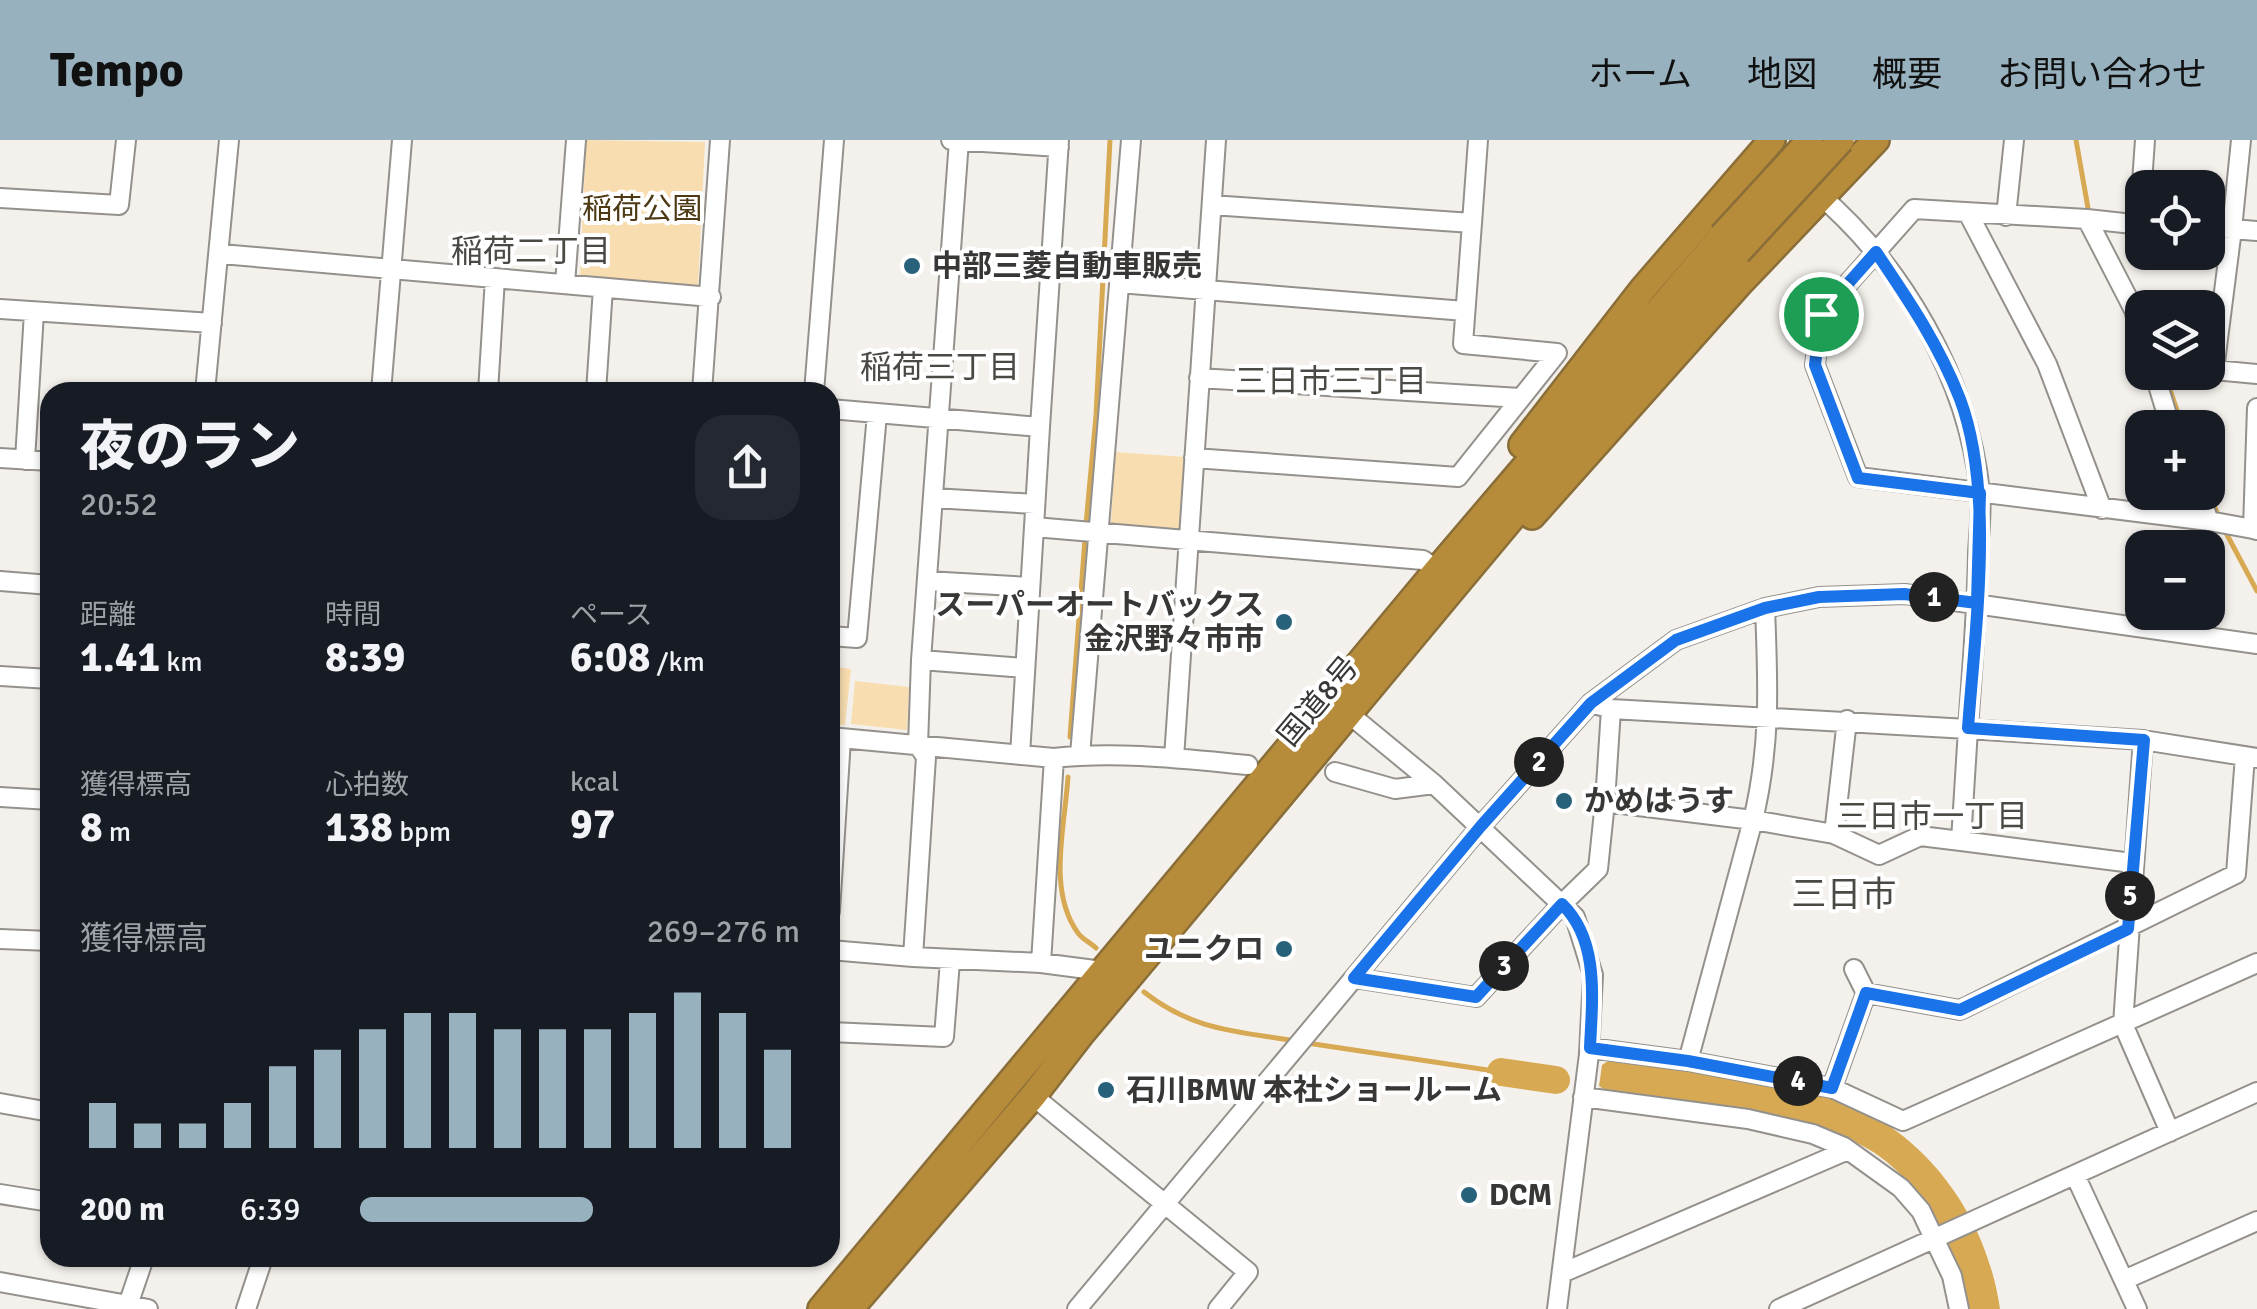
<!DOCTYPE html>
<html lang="ja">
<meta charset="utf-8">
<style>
body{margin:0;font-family:Signika,"Noto Sans JP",sans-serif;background:#242831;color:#f1f3f6;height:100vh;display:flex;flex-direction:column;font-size:38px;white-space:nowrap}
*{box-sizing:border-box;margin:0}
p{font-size:32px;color:#9ea1a6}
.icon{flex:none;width:55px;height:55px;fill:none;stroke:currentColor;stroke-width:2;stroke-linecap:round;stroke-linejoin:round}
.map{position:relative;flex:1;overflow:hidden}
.details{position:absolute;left:40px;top:242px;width:800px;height:885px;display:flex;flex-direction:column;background:#171b24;border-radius:30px;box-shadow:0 2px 8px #0004}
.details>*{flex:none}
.fabs{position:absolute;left:2125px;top:30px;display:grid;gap:20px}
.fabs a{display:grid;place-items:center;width:100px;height:100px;border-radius:20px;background:#171b24;box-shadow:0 2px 8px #0004;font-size:50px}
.pin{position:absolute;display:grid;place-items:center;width:85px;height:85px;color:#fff;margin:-42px;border:5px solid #fff;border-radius:50%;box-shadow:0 2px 10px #0007}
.km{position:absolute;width:50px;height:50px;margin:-25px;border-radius:50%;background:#222;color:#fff;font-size:28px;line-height:50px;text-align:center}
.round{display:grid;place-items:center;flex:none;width:105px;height:105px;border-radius:30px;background:#242831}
.headline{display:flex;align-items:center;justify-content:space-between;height:170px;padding:0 40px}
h1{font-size:55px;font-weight:800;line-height:75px}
.figures{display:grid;grid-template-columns:repeat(3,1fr);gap:15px;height:170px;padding:10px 40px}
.figures div{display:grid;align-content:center}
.figures b{font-size:42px;font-weight:800}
.figures small{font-size:28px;font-weight:400}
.figures p{font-size:28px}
.chart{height:280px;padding:20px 40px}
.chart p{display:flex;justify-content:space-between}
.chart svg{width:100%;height:180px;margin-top:10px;stroke:#97b1be;stroke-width:6}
ul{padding:0 40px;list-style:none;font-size:32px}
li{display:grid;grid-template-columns:160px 120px 1fr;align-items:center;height:75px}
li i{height:25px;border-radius:12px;background:#97b1be}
header{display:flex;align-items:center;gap:60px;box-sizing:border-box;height:140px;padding:0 50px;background:#97b1be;color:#111}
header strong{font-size:48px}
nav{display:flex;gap:55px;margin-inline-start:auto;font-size:35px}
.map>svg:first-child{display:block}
</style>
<header>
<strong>Tempo</strong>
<nav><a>ホーム</a><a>地図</a><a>概要</a><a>お問い合わせ</a></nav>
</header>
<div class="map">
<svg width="2257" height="1169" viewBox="0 0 2257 1169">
<rect width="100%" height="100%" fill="#f4f1ec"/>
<path fill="#f8ddb0" d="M586,0L705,2L698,146L580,135Z
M1115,312L1186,317L1181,389L1111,385Z
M830,526L851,529L845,585L830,584Z
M855,541L909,547L907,590L851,584Z"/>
<path fill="#d8a953" d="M1608,921C1678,930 1760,934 1827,955C1923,987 1986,1072 2000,1169H1968C1959,1112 1927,1051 1879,1016C1856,999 1813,985 1785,977L1605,950L1599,946L1602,925Z"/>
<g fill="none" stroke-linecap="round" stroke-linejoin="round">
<path stroke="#d8a953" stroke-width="5" d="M2076,0L2088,68
M2164,232L2183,288
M2208,352L2219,377
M1086,384L1096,276L1110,0
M2225,391L2257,451
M1070,597L1085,399
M1068,637C1065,686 1047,751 1078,793C1083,800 1090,802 1096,808
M1144,852C1194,891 1236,891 1296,901
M1307,903L1501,932"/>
<path stroke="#d8a953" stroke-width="28" d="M1501,932L1556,940"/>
<defs>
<path id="minor" d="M951,0L1059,7
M0,58L119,65L126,0
M1968,73L2047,224L2102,369
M2006,76L2014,0
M2087,79L1914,69L1821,174L1815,225L1858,337L2209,381L2198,352
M1472,83L1478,0
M2139,85L2145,0
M2142,85L2087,79L2134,170L2142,197
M2208,88L2232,89L2241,0
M2257,91L2232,89L2214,230L2257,234
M221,114L711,157
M1119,143L1465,171
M565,144L576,0
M0,169L212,183
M2154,232L2171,288
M1199,238L1520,258
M205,252L229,0
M381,252L402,0
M488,252L495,138
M596,252L603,148
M702,252L720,0
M814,252L834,0
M2257,268L2253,389L2257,390
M830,269L1040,287L1034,387L1423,420L1437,430
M1040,287L1059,0
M0,318L50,321
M1194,318L1458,337L1557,213L1463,204L1472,83L1212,65
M25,320L34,172
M933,358L1035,364
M2209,381L2253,389
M0,441L50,445
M927,441L1030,447
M830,496L857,498L877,274
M921,520L1025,528
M0,536L50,539
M1591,563L1611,569L1968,589C1972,530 1977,472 1978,413C1979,393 1982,372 1980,352C1968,238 1902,124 1815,51
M1349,574L1434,644L1575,777L1593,835L1589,914L1557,1169
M830,597L1054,618C1118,611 1184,619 1248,625
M2143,600L2257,618
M1020,615L1034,387
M1080,615L1131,0
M1054,618L1041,823L1102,831
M1174,618L1216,0
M1335,632L1395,649L1434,644
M0,657L50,660
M1605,662L1611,569
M1834,694L1847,580
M1961,701L2132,723
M830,771L841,599
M0,799L50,801
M830,810L913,817L926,617L918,605L921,520L959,0
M913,817L1041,823
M1354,838L1476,857L1562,764L1598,729L1605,662L1753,680C1771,605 1768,544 1765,468
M1866,853L1960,870L2236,734L2245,616
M830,892L944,897L950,821
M1590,908L1688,921L1832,948L1903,981L2257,823
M1688,921L1753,680L1834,694L1879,715L1920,696L1961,701L1968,589L2143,600L2123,884L2170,992
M1832,948L1866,853L1854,829
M1033,956L1248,1132L1218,1169
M1583,957L1748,979L1813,994L1844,1007L1901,1048L1921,1071L1952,1136L1959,1169
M0,963L50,972
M2075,1035L2137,1169
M0,1054L50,1062
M1562,1133L1848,1010
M2124,1140L2257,1081
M0,1142L128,1165L144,1118
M128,1165L148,1169
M246,1169L263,1118
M1077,1169L1481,686L1591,563L1676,500L1765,468L1819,457L1905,454L2257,504
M1779,1169L2257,952"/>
<path id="highway" d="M1522,305L1643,149L1772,0
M1532,376L1739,144L1876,0
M821,1169L1437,430L1722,96
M850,1169L1033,956L1081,894C1301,634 1515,369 1738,112"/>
</defs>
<use href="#minor" stroke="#94918c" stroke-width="22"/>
<use href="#highway" stroke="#8a6e38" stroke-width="30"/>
<use href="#minor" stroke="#fff" stroke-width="18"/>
<use href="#highway" stroke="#b68b3a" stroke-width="25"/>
<defs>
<path id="highway-bridge" d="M1722,96L1810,0
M1738,112L1841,0"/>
</defs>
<use href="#highway-bridge" stroke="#8a6e38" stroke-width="30" stroke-linecap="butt"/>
<use href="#highway-bridge" stroke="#b68b3a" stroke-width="25"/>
</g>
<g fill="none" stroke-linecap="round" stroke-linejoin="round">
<defs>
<path id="route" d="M1821,174L1815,225L1858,338L1980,353L1977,463L1904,454L1819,457L1765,468L1676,500L1591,563L1481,686L1354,838L1476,857L1562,764C1600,801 1592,860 1590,908L1688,921L1832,948L1866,853L1960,870L2128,789L2144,600L1968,588C1975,489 1995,353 1960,259C1939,205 1908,159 1876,112L1821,174"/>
</defs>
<use href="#route" stroke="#fff" stroke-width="20"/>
<use href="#route" stroke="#1a73e8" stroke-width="12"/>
</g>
<g fill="#28617a" stroke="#fff" stroke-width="4">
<circle cx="912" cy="126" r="10"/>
<circle cx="1284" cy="482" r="10"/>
<circle cx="1564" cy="661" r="10"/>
<circle cx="1284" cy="809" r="10"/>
<circle cx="1106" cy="950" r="10"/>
<circle cx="1469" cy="1055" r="10"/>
</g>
<g text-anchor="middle" stroke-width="8" stroke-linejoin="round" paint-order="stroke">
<g font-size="30" fill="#4d3914" stroke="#fff">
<text x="642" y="79">稲荷公園</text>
</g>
<g font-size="30" font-weight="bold" fill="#383735" stroke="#fff" text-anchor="start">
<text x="932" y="136">中部三菱自動車販売</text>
<text x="1264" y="475" text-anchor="end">スーパーオートバックス<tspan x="1264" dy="34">金沢野々市市</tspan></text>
<text x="1584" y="671">かめはうす</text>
<text x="1264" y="819" text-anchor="end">ユニクロ</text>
<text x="1126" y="960">石川BMW 本社ショールーム</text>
<text x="1489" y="1065">DCM</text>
</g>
<g font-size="30" fill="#383735" stroke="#fff">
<text transform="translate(1318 561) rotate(-50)" y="10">国道8号</text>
</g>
<g font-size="32" fill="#4b4944" stroke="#fff">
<text x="531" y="122">稲荷二丁目</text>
<text x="940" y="238">稲荷三丁目</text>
<text x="1331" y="252">三日市三丁目</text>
<text x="1932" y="687">三日市一丁目</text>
</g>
<g font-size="35" fill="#4b4944" stroke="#fff">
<text x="1844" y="766">三日市</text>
</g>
</g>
</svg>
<div class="fabs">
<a><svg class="icon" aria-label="locate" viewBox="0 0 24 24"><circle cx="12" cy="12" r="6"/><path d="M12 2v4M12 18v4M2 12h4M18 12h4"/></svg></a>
<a><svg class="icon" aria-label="layers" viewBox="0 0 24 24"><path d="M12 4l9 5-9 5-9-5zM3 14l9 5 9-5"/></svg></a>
<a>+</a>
<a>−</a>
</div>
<div class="pin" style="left:1821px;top:174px;background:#1e9e55"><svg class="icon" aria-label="arrive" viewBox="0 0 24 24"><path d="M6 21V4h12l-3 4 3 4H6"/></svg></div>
<b class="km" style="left:1934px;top:457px">1</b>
<b class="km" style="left:1539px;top:622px">2</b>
<b class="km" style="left:1504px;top:826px">3</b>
<b class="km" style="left:1798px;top:941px">4</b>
<b class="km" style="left:2130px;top:756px">5</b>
<section class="details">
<div class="headline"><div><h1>夜のラン</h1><p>20:52</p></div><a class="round"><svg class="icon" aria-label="share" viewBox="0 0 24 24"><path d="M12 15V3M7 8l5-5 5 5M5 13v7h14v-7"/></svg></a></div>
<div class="figures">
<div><p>距離</p><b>1.41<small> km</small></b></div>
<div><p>時間</p><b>8:39</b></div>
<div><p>ペース</p><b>6:08<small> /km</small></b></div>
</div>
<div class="figures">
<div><p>獲得標高</p><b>8<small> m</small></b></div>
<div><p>心拍数</p><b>138<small> bpm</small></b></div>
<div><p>kcal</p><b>97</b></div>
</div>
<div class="chart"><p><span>獲得標高</span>269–276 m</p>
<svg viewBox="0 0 160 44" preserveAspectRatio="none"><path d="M5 44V33M15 44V38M25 44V38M35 44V33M45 44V24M55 44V20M65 44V15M75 44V11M85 44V11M95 44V15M105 44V15M115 44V15M125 44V11M135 44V6M145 44V11M155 44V20"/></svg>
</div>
<ul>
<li><b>200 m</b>6:39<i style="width:53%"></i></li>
</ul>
</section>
</div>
